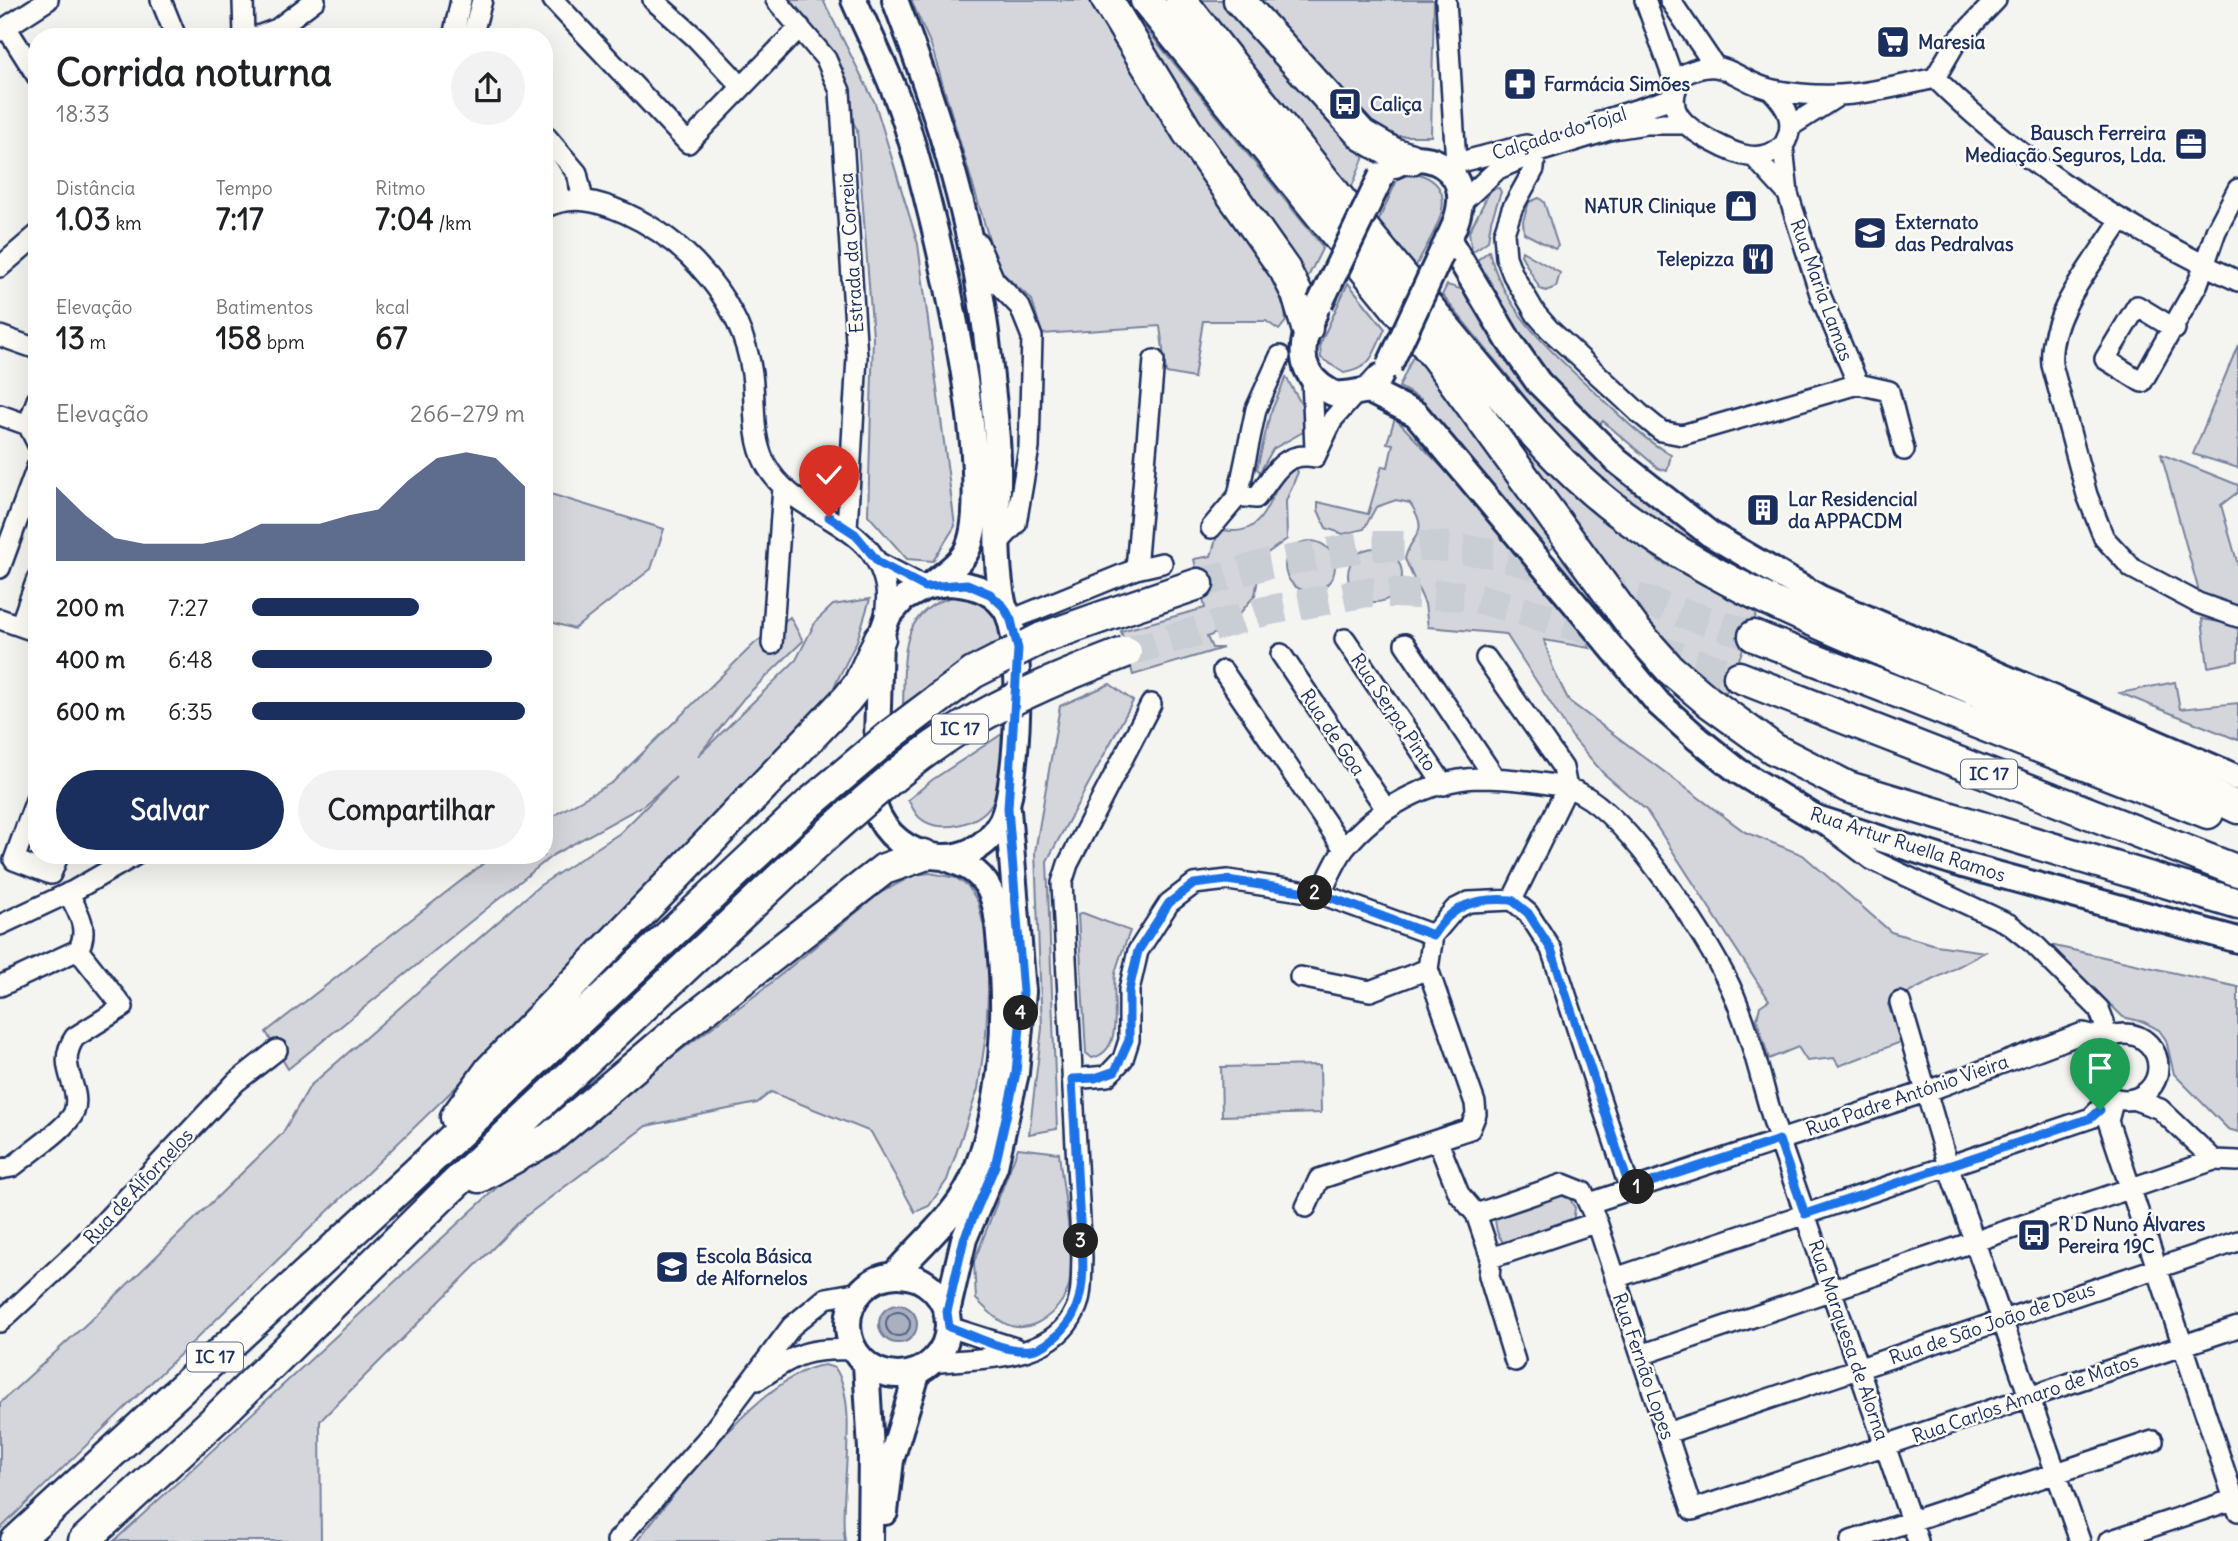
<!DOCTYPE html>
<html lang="pt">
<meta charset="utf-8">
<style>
body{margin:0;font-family:Delius,sans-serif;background:#f2f2f2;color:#202124;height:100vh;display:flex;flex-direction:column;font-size:26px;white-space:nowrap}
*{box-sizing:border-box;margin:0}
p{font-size:23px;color:#757577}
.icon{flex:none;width:38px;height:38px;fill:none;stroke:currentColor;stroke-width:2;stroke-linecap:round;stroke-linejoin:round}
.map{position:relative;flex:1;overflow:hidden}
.drawer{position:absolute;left:28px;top:28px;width:525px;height:836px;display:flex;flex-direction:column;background:#fff;border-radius:28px;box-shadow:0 7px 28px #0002}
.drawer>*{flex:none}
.pin{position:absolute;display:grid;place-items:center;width:60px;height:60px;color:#fff;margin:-72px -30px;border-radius:50% 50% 50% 0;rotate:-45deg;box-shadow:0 0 7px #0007}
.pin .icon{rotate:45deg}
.km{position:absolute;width:35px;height:35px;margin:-18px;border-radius:50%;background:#222;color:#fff;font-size:19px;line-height:35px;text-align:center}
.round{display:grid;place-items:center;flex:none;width:74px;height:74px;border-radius:37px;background:#f2f2f2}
.head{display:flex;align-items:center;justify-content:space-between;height:119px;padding:0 28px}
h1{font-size:38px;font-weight:800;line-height:52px}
.stats{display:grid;grid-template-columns:repeat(3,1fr);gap:10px;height:119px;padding:7px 28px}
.stats div{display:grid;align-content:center}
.stats b{font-size:30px;font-weight:800}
.stats small{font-size:19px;font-weight:400}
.stats p{font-size:19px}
.chart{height:196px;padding:14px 28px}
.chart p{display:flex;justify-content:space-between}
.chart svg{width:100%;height:126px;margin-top:7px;fill:#1b2f5e;opacity:.7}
.action{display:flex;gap:14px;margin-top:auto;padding:14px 28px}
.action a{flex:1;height:80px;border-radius:42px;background:#1b2f5e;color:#fff;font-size:28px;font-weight:800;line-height:80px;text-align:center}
.action a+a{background:#f2f2f2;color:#202124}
ul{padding:0 28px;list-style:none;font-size:23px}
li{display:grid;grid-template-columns:112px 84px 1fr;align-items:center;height:52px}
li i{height:18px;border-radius:9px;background:#1b2f5e}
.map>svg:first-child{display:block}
</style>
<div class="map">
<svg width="2238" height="1541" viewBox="0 0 2238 1541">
<rect width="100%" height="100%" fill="#f4f4f1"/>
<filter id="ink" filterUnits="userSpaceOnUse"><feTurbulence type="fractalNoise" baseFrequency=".0143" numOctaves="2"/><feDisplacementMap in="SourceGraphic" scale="14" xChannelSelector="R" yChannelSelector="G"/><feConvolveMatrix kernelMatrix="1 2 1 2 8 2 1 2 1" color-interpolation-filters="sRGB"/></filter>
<g filter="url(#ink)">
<path fill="#d4d6db" stroke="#78829c" stroke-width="2" d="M788,0H823L875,103L918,244L955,526L933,561L907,559L868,515L873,337L857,130L807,23Z
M911,0H1089L1198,172L1282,289L1286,321L1279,330L1266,321H1203L1194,378L1166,373L1160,326L1042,334L1032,300L998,269L931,45Z
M1123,0L1323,247L1305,283L1184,110Z
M1198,0H1222L1365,154L1351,189Z
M1252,0H1434L1431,136H1388L1374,128Z
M1416,173C1468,188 1431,235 1416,266L1377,224L1398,178Z
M1499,188L1501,192L1491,221L1488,241L1472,252L1469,232L1491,189Z
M1539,198L1544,202L1558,246L1555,249L1524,233L1523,221L1529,202Z
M1489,251C1504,312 1553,353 1597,394C1621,417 1643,439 1671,455L1667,471L1658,468L1603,421L1597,428C1547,375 1510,326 1476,261Z
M1522,251L1560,273L1556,287L1546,291L1540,289L1521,255Z
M1348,283L1385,329C1373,353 1373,368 1344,373L1321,358L1320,344Z
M1447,285L1464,290C1544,428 1637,504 1770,587L1677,541L1570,452L1442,295Z
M2238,345V468L2193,454Z
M1414,354L1555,546L1547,552L1421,399L1399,387Z
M1286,377L1303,407V432L1273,449L1260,472L1257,469L1270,414Z
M1483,400L1563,484L1659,561L1757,613L1723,700L1667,645L1619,587Z
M1395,418L1454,480L1561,607L1590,648L1544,640L1554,671L1569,701L1745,832L1803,855L1891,932L1936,945L1985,952L1888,1004L1901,1042L1839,1066L1834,1058L1807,1061L1798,1047L1769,1059L1757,1019L1760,1006L1769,1000L1646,810L1603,773L1573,738L1506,634L1428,627L1425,604L1405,559C1410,533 1432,536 1410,503L1396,500L1376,507L1364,529L1343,534L1326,528L1318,510V502L1368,514L1382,466L1388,467L1393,444L1387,443Z
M2161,454L2238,485V492L2221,505L2238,565V605L2229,606L2201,599Z
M1296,468L1298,472L1286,501L1287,539L1262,557L1255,595L1228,628L1207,637L1212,648H1223L1133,675L1121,631L1205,608L1194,559L1211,556L1219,529C1273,542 1263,487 1296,468Z
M544,492L664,529L651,569L574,629L544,620Z
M1285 566a25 25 0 1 1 50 0a25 25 0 1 1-50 0Z
M1348 575a27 27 0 1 1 54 0a27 27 0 1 1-54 0Z
M952,597H977L999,612L1001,643L903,704C905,658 898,612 952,597Z
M870,599L857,641L830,695L523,1022L0,1529V1403L96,1315L282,1134L310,1086L539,886L620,833L676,777L644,805L553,855L288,1069L266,1032L493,856H544V821L613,782L755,643L790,617L803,641L744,698L698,756L796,660L816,621L833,605Z
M2202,619L2238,625V661L2208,667Z
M2175,682L2180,709L2238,703V740L2120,693Z
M1110,684L1133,701L1047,861L1057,1129L1029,1134L1042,1028L1035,852L1060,706Z
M1002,734C1000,756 1003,783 992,803C981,824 939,835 920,818C915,814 912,806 908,800L932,780Z
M930,873L956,878L968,886L978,902L990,952L986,1034L978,1089L947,1180L929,1206L915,1212L871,1132L771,1092L757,1103L646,1126L523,1218L320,1421L321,1541H114L505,1180L761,991L880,893L914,875Z
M1083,913L1130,931C1125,945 1118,960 1115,974C1111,999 1126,1051 1092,1058L1086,1053L1078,915Z
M2050,945L2238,987V1132L2228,1129L2174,1074L2166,1040L2159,1030L2144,1022L2123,1017Z
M1320,1065L1321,1113L1222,1116L1221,1067Z
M1018,1148L1059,1153C1062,1185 1077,1261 1068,1289C1062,1304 1050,1317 1035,1324C1009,1335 993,1316 976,1299L974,1262Z
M1559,1195L1569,1197L1575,1208L1573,1223L1507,1246C1497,1237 1496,1230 1495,1218L1500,1214Z
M825,1365L835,1368C861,1406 838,1495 845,1541H637C674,1494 765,1371 825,1365Z"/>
<path fill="#aab0bf" stroke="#717c98" stroke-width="2" d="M879 1324a19 19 0 1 1 38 0a19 19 0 1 1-38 0Z"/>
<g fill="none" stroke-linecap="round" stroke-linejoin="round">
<path stroke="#546385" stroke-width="2" d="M886 1324a12 12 0 1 1 24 0a12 12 0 1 1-24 0Z"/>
<path stroke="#c9cdd4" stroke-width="30" stroke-dasharray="30 15" stroke-linecap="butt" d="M1198,584L1263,565L1366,546H1437L1499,554L1754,636
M1126,652L1265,611L1368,592L1469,596L1633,642L1739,677"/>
<defs>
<path id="minor" d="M161,0L176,37
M243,0L244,37
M553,0L688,143L800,27
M653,0L696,38L742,87
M776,0L826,59L840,91L857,357L847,528
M1446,0L1456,163
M1645,0L1676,86
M1670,0L1714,65
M6,27L37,76
M0,31L48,0
M255,37L277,29L315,0
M453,37L461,0
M472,37L482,0
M1935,78C2022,165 2127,229 2238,281
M1771,90C1788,107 1797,124 1783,146C1760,165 1737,155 1713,142C1683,126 1661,109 1683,75C1725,52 1736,83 1774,90C1835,102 1875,92 1935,78L1956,42L1996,0
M1601,121L1673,98
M1791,126L1835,98
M544,134L577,173L583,200
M1783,146L1788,194
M1535,153L1534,169L1512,209L1504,233L1506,257L1513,275L1536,314L1549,329L1639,413L1661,431L1682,435L1858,384L1889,391L1904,450
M1754,157L1788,194L1821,297L1858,384
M544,163L558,184L560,200
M1445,166L1526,145
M1460,204L1498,169L1535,153L1613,129L1646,124H1684
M544,208C572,194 598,201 625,213C689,242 742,303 752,374C756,404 751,435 765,463C795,521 874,516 886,589C888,600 885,614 884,626
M2120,221C2095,262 2047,315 2052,365L2087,495L2104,538L2132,568L2198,603L2238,617
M978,243L994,280L1020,307L1032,337L1029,448L1016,524L998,543
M0,267L37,235
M2175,329L2137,306L2105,359L2142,382L2198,283L2216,231L2238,189
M0,336L37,349
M1312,379L1315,449
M37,400L28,425L37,443
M0,415L28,425
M1315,457L1333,419L1357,392
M1238,496L1256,498C1274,475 1282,451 1315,457
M1211,528L1238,496L1256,409L1280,356
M879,563L925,587
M0,568L37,467
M1136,569L1154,360
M0,619L37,632
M1011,620L1136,569L1162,563
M20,626L37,579
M1345,639L1444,785
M772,644L783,487
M1405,644L1495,778
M1281,654L1386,809
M1486,658L1563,768L1567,788
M1223,671L1344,849
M37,797L14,860L51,874
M1824,824L1872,860L2009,924L2033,943L2099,1009L2104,1022L2105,1039
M51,874L58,856
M1321,894C1328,879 1335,861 1345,848C1376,809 1428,780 1478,778C1503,778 1558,782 1580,793C1631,820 1705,934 1730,986C1753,1036 1763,1093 1781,1145C1827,1277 1873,1409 1918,1541
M1512,900L1567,788
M0,925L75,890L134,856
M1300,977L1370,991L1428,969
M0,986L78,950C90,930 78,911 68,893
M1900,1002L1948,1166L2080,1541
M2092 1067a33 33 0 1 1 66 0a33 33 0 1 1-66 0Z
M1072,1079L1107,1076L1123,1059L1129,1040V990L1138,951L1169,903L1194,884L1228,880L1321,894L1433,935
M2114,1098L2108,1121L2238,1511
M2133,1099L2160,1109L2214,1160L2238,1161
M1438,1142L1459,1194L1476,1214
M0,1169L12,1167C26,1155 68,1128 74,1112C83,1086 54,1067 75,1037L123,1007L78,950
M1590,1203L1925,1092L2083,1033L2091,1035L2099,1045
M1306,1207L1319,1179L1470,1129L1476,1114L1475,1103L1428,969L1433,935L1455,909L1469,902L1512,900L1528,913L1551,949L1630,1190
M1597,1222L1491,1258L1476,1214L1563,1184L1583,1192L1597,1222L1692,1510L2238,1327
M1491,1258L1489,1276L1515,1361
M1615,1278L2091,1118L2103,1106L2104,1093
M0,1322L78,1250L236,1082L277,1050
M949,1327L1015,1348
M1641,1355L2214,1160
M931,1363C980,1357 1051,1363 1075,1311C1083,1295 1081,1275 1082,1258L1062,883L1068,864L1151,704
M758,1380C798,1353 806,1348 855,1350
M1667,1433L2238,1241
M617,1541L707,1439L792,1326L826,1298L860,1292
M1851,1541L2153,1441
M2109,1541L2238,1498"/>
<path id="major" d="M854,0C869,34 886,68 899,103C927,178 1002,486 966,552C959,565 942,575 931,585
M895,0C940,117 976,233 989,358C992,391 997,425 998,459C999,508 993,558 1004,607
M1395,165C1424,147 1463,167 1460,202C1459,220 1449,238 1441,254
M1448,239L1509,341L1538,382L1617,461L1710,534L1820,598L2238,778
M1315,312C1302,338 1295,366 1321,386C1326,389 1330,393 1336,394C1346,395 1358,392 1368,390L1380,377
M1368,390L1416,414L1659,704L1698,739L1738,771L1816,818L1963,865L2238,940
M947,583C968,584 990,588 1004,607C1026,635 1018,791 1001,822C971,877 895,863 875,808L880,638L888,616L903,599L925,587Z
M848 1325a50 50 0 1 1 100 0a50 50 0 1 1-100 0Z
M894,1275C921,1243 961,1212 976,1171C1003,1101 1007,1020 1000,946C998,927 998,906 989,889C978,869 963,864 943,857
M947,1312L964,1239L995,1166L1016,1073L1023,992L1008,810
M866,1364L871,1450L870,1541
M885,1512L891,1460L918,1371"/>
<path id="highway" d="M1107,0L1187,131L1285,270L1297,294L1307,328
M1146,0L1436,357L1636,631L1670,669L1709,702L1774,749L1848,787L2238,904
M1181,0C1267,110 1354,218 1443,325C1500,393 1554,466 1627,518C1722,586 1830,629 1938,674C2039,717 2139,760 2238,808
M1239,0L1362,135L1393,153L1411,159
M1116,612L1198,584
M1754,636L2208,813
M1739,677L2238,871
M456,1117L490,1070L847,699L859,684L880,638
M479,1177L550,1138L677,1031L884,869L924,855
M16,1541L415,1174L810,803
M84,1541L220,1415L439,1199L816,844"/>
</defs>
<use href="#minor" stroke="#1b2f5e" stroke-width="24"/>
<use href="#major" stroke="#1b2f5e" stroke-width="30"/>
<use href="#highway" stroke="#1b2f5e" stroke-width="35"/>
<use href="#minor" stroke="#fdfcf7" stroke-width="19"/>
<use href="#major" stroke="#fdfcf7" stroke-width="24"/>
<use href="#highway" stroke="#fdfcf7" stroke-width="30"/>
<defs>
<path id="major-bridge" d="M1320,303L1382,175
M1389,366L1441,254"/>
<path id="highway-bridge" d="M810,803L892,734L973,673L1042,638L1116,612
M816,844C864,802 912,757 966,725C1018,694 1071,673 1126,652"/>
</defs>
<use href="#major-bridge" stroke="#1b2f5e" stroke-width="30" stroke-linecap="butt"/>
<use href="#highway-bridge" stroke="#1b2f5e" stroke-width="35" stroke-linecap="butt"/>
<use href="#major-bridge" stroke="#fdfcf7" stroke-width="24"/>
<use href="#highway-bridge" stroke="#fdfcf7" stroke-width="30"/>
</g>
</g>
<g fill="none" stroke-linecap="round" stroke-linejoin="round" filter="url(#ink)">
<defs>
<path id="route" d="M829,517L855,534L879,563L925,587L967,584L990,594L1004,607L1011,620L1018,649L1008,808L1023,992L1016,1073L995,1166L964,1239L947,1312L949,1327C973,1335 1004,1353 1031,1350C1049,1348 1070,1325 1076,1308C1088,1278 1081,1239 1079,1207C1077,1165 1074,1122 1072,1079L1095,1078L1115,1071L1129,1040V990L1138,951L1169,903L1194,884L1227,880L1321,894L1433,935C1452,905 1476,897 1512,900L1528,913L1551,949L1630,1189L1779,1140L1805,1214L2091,1118L2100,1110"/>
</defs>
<use href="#route" stroke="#fff" stroke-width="14"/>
<use href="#route" stroke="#1a73e8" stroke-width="9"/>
</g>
<defs>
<symbol id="supermarket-square" viewBox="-11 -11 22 22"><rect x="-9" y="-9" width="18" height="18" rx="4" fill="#1b2f5e" stroke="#fdfcf7"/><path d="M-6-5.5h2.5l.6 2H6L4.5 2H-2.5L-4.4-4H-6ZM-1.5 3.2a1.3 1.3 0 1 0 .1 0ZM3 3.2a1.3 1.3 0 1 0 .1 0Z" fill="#fff"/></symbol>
<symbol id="pharmacy-square" viewBox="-11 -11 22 22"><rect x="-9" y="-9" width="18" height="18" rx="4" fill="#1b2f5e" stroke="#fdfcf7"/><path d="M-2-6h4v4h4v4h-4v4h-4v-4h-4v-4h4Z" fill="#fff"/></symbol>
<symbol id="bus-square" viewBox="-11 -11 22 22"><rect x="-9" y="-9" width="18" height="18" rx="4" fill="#1b2f5e" stroke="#fdfcf7"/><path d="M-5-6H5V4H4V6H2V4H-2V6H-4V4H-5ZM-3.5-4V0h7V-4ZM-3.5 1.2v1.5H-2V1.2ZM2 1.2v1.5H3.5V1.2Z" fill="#fff"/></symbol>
<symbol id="office-square" viewBox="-11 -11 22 22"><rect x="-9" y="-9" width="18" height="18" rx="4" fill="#1b2f5e" stroke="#fdfcf7"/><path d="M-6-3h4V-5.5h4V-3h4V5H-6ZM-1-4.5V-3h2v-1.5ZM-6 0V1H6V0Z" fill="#fff"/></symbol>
<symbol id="shop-square" viewBox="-11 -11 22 22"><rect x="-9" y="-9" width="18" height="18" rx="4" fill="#1b2f5e" stroke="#fdfcf7"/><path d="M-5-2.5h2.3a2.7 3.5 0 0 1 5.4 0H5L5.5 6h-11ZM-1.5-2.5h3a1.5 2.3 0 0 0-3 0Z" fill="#fff"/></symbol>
<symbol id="school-square" viewBox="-11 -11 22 22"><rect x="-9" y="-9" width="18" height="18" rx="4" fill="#1b2f5e" stroke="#fdfcf7"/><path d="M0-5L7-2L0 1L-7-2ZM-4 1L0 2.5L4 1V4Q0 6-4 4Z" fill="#fff"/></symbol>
<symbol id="restaurant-square" viewBox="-11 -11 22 22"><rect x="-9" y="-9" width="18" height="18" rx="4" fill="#1b2f5e" stroke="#fdfcf7"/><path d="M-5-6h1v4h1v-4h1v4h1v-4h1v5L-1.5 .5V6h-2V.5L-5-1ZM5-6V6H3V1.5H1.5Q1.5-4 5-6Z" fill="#fff"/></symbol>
<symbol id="building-square" viewBox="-11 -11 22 22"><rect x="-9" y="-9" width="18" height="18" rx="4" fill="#1b2f5e" stroke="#fdfcf7"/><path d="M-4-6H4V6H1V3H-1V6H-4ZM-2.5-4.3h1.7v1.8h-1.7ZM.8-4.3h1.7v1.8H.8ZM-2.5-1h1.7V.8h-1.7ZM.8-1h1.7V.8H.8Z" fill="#fff"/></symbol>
</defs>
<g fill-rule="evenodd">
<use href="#supermarket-square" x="1874" y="23" width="38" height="38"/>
<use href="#pharmacy-square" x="1501" y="65" width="38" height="38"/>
<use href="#bus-square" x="1326" y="85" width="38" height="38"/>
<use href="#office-square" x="2172" y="125" width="38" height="38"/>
<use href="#shop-square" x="1722" y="187" width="38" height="38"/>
<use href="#school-square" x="1851" y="214" width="38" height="38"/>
<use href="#restaurant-square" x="1739" y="240" width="38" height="38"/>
<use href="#building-square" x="1744" y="491" width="38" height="38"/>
<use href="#bus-square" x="2015" y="1216" width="38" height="38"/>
<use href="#school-square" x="653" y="1248" width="38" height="38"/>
</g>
<g text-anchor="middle" stroke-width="5" stroke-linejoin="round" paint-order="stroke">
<g fill="#fdfcf7" stroke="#5f6c8c" stroke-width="2">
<rect x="932" y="714.5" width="56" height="29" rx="5"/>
<rect x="1961" y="759.5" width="56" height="29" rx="5"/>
<rect x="187" y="1342.5" width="56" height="29" rx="5"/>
</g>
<g font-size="18" font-weight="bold" fill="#1b2f5e">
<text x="960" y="735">IC 17</text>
<text x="1989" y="780">IC 17</text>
<text x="215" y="1363">IC 17</text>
</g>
<g font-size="19" font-weight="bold" fill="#1b2f5e" stroke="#fdfcf7" text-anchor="start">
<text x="1918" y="49">Maresia</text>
<text x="1544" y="91">Farmácia Simões</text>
<text x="1370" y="111">Caliça</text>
<text x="2166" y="140" text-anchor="end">Bausch Ferreira<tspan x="2166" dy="22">Mediação Seguros, Lda.</tspan></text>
<text x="1716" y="213" text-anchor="end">NATUR Clinique</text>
<text x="1895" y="229">Externato<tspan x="1895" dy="22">das Pedralvas</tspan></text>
<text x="1734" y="266" text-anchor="end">Telepizza</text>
<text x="1788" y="506">Lar Residencial<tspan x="1788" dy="22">da APPACDM</tspan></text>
<text x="2058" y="1231">R D Nuno Álvares<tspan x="2058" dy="22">Pereira 19C</tspan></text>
<text x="696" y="1263">Escola Básica<tspan x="696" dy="22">de Alfornelos</tspan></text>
</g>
<g font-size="19" fill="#1b2f5e" stroke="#fdfcf7">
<text transform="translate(1559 133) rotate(-17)" y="7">Calçada do Tojal</text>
<text transform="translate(851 253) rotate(-94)" y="7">Estrada da Correia</text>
<text transform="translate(1822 290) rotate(70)" y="7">Rua Maria Lamas</text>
<text transform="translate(1394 712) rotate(56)" y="7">Rua Serpa Pinto</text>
<text transform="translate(1333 732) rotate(56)" y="7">Rua de Goa</text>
<text transform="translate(1908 844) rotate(18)" y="7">Rua Artur Ruella Ramos</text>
<text transform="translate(1907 1095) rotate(-19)" y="7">Rua Padre António Vieira</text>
<text transform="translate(138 1186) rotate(-47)" y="7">Rua de Alfornelos</text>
<text transform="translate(1992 1323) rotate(-19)" y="7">Rua de São João de Deus</text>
<text transform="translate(1849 1340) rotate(71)" y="7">Rua Marquesa de Alorna</text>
<text transform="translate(1644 1366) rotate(71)" y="7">Rua Fernão Lopes</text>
<text transform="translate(2025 1398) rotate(-19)" y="7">Rua Carlos Amaro de Matos</text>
</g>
</g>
</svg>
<div class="pin" style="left:2100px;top:1110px;background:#1e9e55"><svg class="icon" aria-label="arrive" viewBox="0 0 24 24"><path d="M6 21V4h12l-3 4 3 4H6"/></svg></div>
<div class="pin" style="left:829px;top:517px;background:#d93025"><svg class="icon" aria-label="check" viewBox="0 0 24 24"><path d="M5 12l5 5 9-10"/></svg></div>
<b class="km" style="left:1637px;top:1187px">1</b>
<b class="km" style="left:1315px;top:893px">2</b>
<b class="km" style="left:1081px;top:1241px">3</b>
<b class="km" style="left:1021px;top:1013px">4</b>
<section class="drawer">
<div class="head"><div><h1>Corrida noturna</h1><p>18:33</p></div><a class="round"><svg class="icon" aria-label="share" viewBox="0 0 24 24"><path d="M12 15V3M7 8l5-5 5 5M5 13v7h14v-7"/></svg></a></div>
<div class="stats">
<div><p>Distância</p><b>1.03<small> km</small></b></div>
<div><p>Tempo</p><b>7:17</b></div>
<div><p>Ritmo</p><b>7:04<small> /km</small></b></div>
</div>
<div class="stats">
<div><p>Elevação</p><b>13<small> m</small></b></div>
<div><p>Batimentos</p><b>158<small> bpm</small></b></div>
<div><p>kcal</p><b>67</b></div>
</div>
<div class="chart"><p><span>Elevação</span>266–279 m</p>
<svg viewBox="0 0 160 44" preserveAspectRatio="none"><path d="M0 44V18L10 28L20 36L30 38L40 38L50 38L60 36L70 31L80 31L90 31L100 28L110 26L120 16L130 8L140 6L150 8L160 18V44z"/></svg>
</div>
<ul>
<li><b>200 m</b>7:27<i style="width:61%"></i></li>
<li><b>400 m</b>6:48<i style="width:88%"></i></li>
<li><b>600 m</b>6:35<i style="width:100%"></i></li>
</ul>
<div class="action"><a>Salvar</a><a>Compartilhar</a></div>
</section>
</div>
